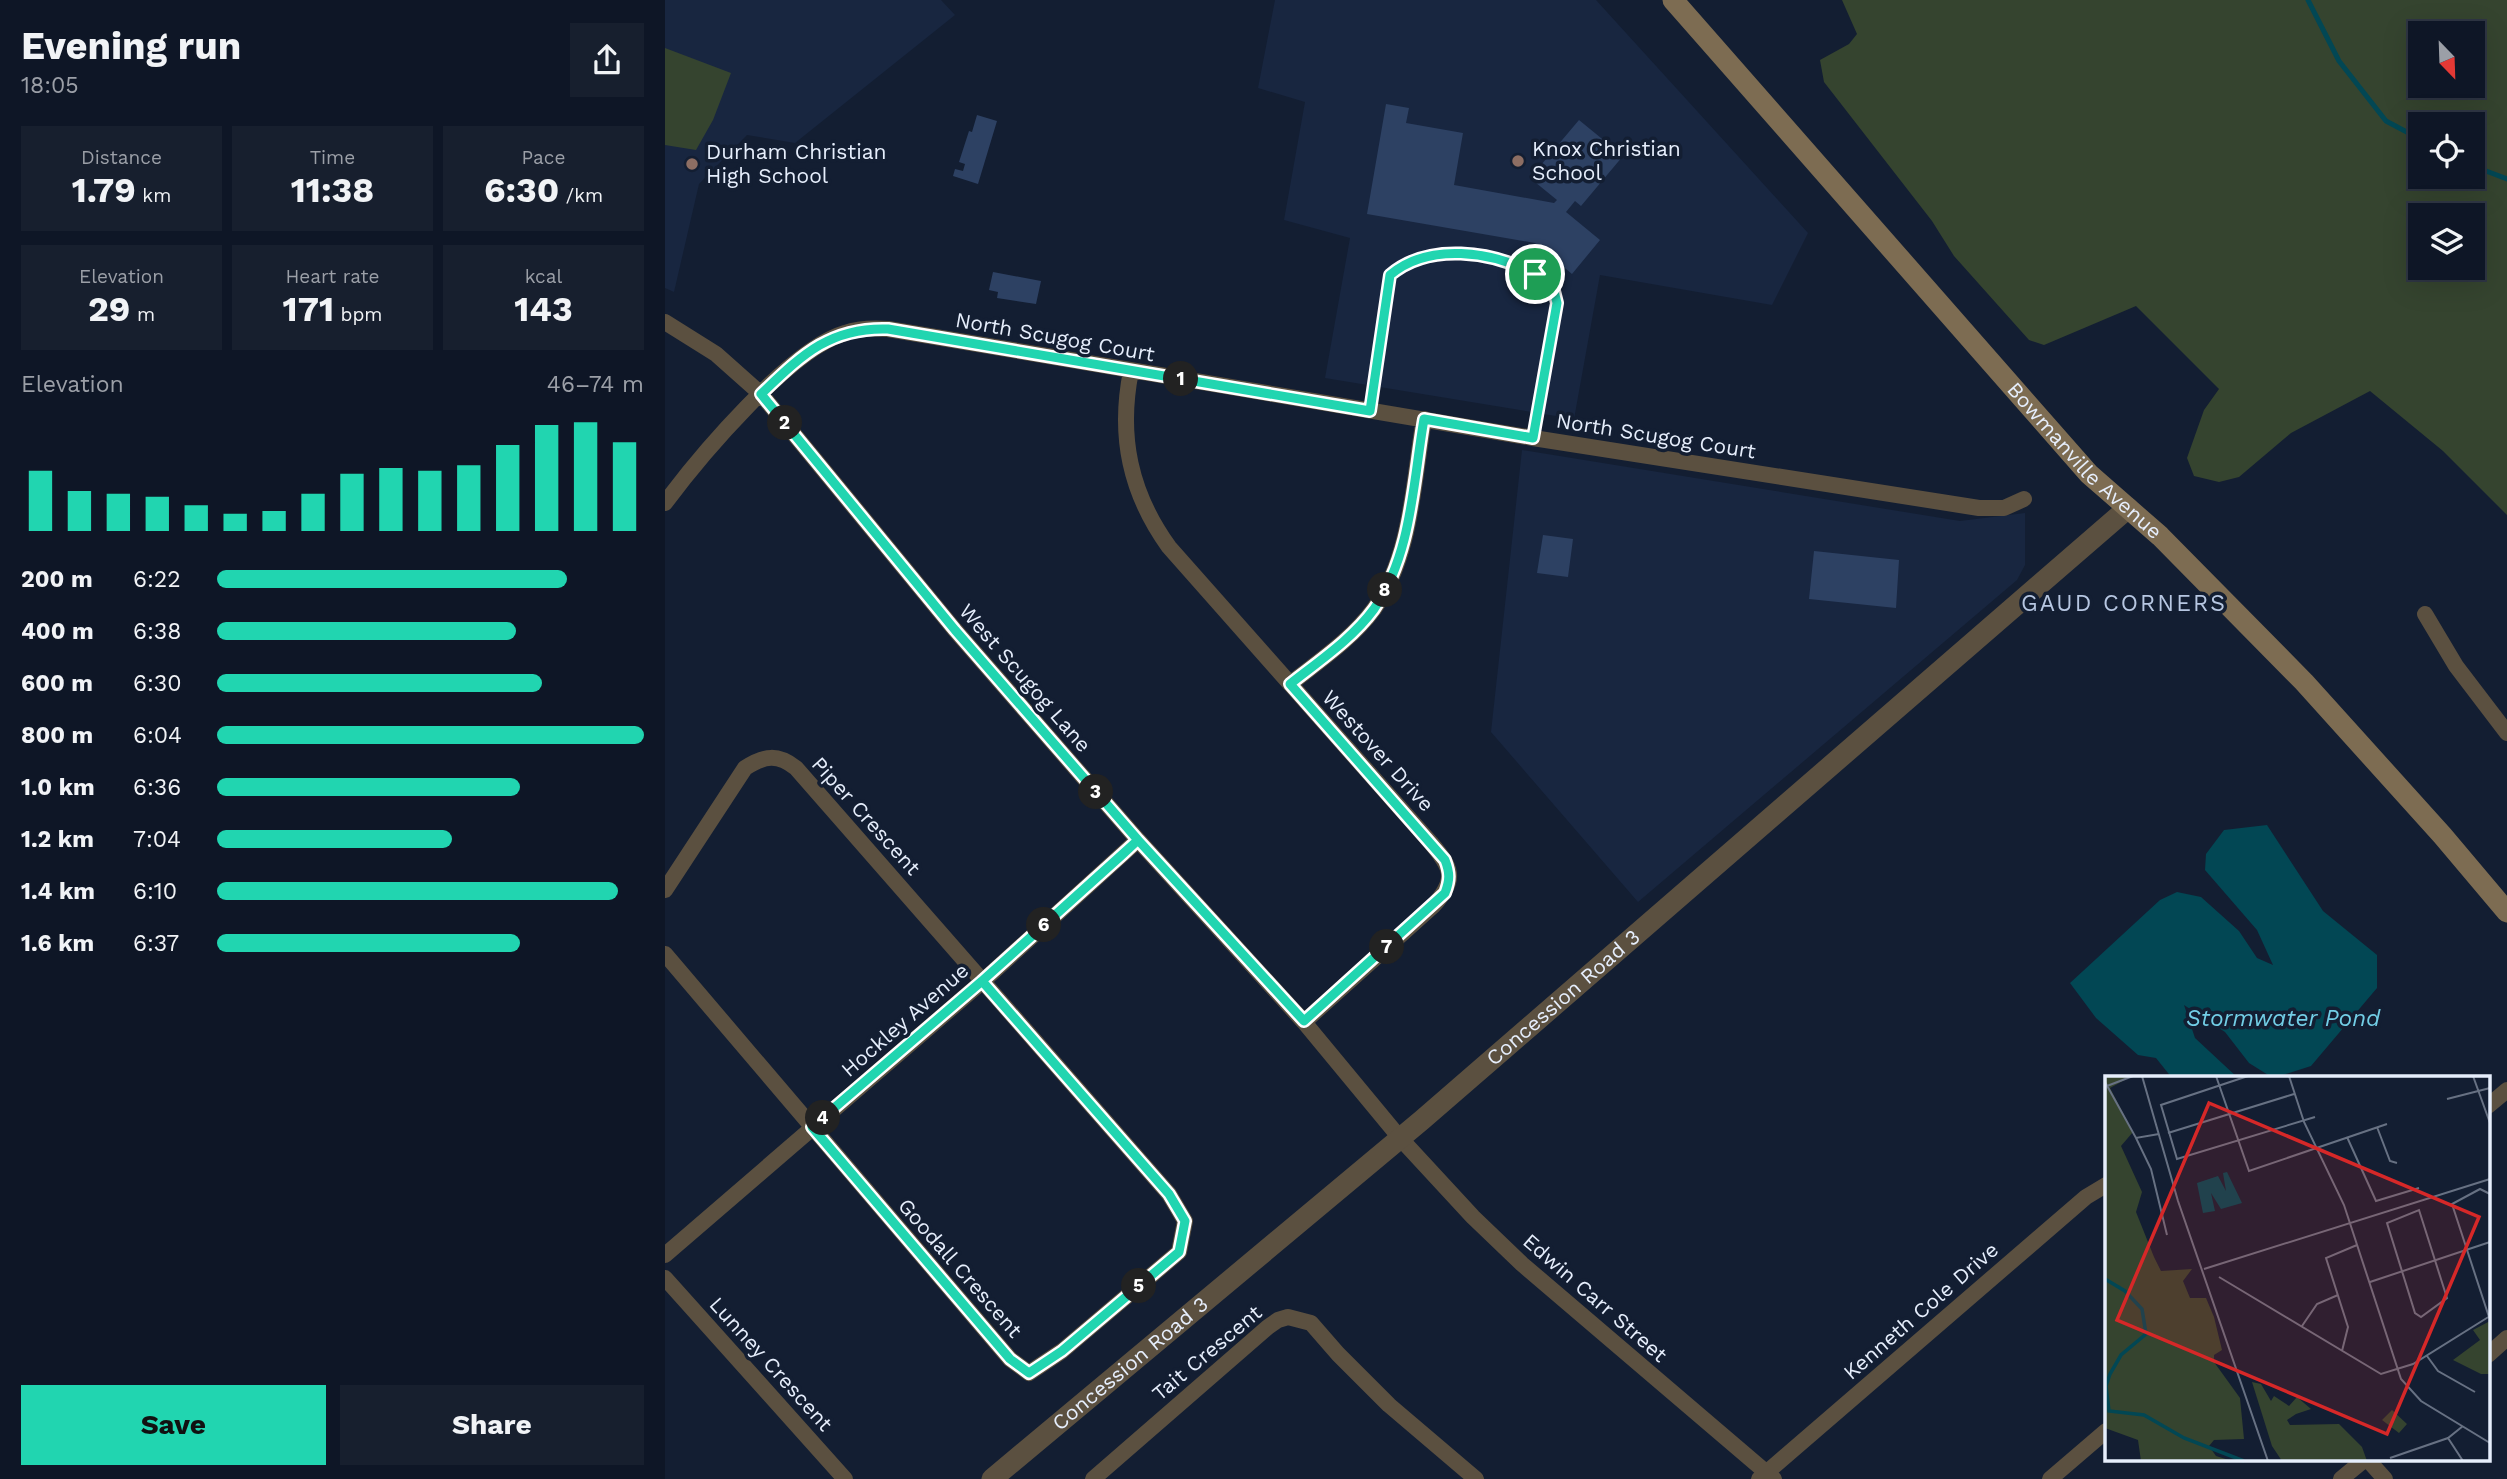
<!DOCTYPE html>
<meta charset="utf-8">
<style>
body{margin:0;font-family:"Work Sans",sans-serif;background:#171f2e;color:#f1f3f6;height:100vh;display:flex;flex-direction:column;font-size:26px;white-space:nowrap}
*{box-sizing:border-box;margin:0}
p{font-size:23px;color:#9b9fa7}
.icon{flex:none;width:38px;height:38px;fill:none;stroke:currentColor;stroke-width:2;stroke-linecap:round;stroke-linejoin:round}
.map{position:relative;flex:1;overflow:hidden}
.details{display:flex;flex-direction:column;background:#0e1626;width:665px}
.details>*{flex:none}
.needle{width:46px;rotate:157deg}
.buttons{position:absolute;left:1743px;top:21px;display:grid;gap:14px}
.buttons a{display:grid;place-items:center;width:77px;height:77px;border-radius:0px;background:#0e1626;box-shadow:0 7px 28px #0002,0 0 0 2px #2e3543;font-size:35px}
.pin{position:absolute;display:grid;place-items:center;width:60px;height:60px;color:#fff;margin:-30px;border:4px solid #fff;border-radius:50%;box-shadow:0 2px 7px #0007}
.km{position:absolute;width:35px;height:35px;margin:-18px;border-radius:50%;background:#222;color:#fff;font-size:19px;line-height:35px;text-align:center}
.round{display:grid;place-items:center;flex:none;width:74px;height:74px;border-radius:0px;background:#171f2e}
.overview{display:flex;align-items:center;justify-content:space-between;height:119px;padding:0 21px}
h1{font-size:38px;font-weight:700;line-height:52px}
.metrics{display:grid;grid-template-columns:repeat(3,1fr);gap:10px;height:119px;padding:7px 21px}
.metrics div{display:grid;align-content:center;border-radius:0px;background:#171f2e;text-align:center}
.metrics b{font-size:35px;font-weight:700}
.metrics small{font-size:19px;font-weight:400}
.metrics p{font-size:19px}
.chart{height:196px;padding:14px 21px}
.chart p{display:flex;justify-content:space-between}
.chart svg{width:100%;height:126px;margin-top:7px;stroke:#21d5b0;stroke-width:6}
.cta{display:flex;gap:14px;margin-top:auto;padding:14px 21px}
.cta a{flex:1;height:80px;border-radius:0px;background:#21d5b0;color:#111;font-size:28px;font-weight:700;line-height:80px;text-align:center}
.cta a+a{background:#171f2e;color:#f1f3f6}
ul{padding:0 21px;list-style:none;font-size:23px}
li{display:grid;grid-template-columns:112px 84px 1fr;align-items:center;height:52px}
li i{height:18px;border-radius:9px;background:#21d5b0}
main{display:flex;flex:1;min-height:0}
.map>svg:first-child{display:block}
</style>
<main>
<section class="details">
<div class="overview"><div><h1>Evening run</h1><p>18:05</p></div><a class="round"><svg class="icon" aria-label="share" viewBox="0 0 24 24"><path d="M12 15V3M7 8l5-5 5 5M5 13v7h14v-7"/></svg></a></div>
<div class="metrics">
<div><p>Distance</p><b>1.79<small> km</small></b></div>
<div><p>Time</p><b>11:38</b></div>
<div><p>Pace</p><b>6:30<small> /km</small></b></div>
</div>
<div class="metrics">
<div><p>Elevation</p><b>29<small> m</small></b></div>
<div><p>Heart rate</p><b>171<small> bpm</small></b></div>
<div><p>kcal</p><b>143</b></div>
</div>
<div class="chart"><p><span>Elevation</span>46–74 m</p>
<svg viewBox="0 0 160 44" preserveAspectRatio="none"><path d="M5 44V23M15 44V30M25 44V31M35 44V32M45 44V35M55 44V38M65 44V37M75 44V31M85 44V24M95 44V22M105 44V23M115 44V21M125 44V14M135 44V7M145 44V6M155 44V13"/></svg>
</div>
<ul>
<li><b>200 m</b>6:22<i style="width:82%"></i></li>
<li><b>400 m</b>6:38<i style="width:70%"></i></li>
<li><b>600 m</b>6:30<i style="width:76%"></i></li>
<li><b>800 m</b>6:04<i style="width:100%"></i></li>
<li><b>1.0 km</b>6:36<i style="width:71%"></i></li>
<li><b>1.2 km</b>7:04<i style="width:55%"></i></li>
<li><b>1.4 km</b>6:10<i style="width:94%"></i></li>
<li><b>1.6 km</b>6:37<i style="width:71%"></i></li>
</ul>
<div class="cta"><a>Save</a><a>Share</a></div>
</section>
<div class="map">
<svg width="1842" height="1479" viewBox="0 0 1842 1479">
<rect width="100%" height="100%" fill="#131e32"/>
<path fill="#182640" d="M0,0H276L290,15L130,143L82,135L34,184L9,292L0,288Z
M610,0H931L1143,233L1107,305L935,275L909,419L660,378L685,238L619,220L640,102L593,88Z
M857,450L1295,521L1360,513V565L1352,580L973,902L826,732Z"/>
<path fill="#35442f" fill-rule="evenodd" d="M1177,0H1842V515L1778,451L1705,391L1626,433L1574,477L1554,482L1529,476L1522,458L1539,410L1554,389L1471,306L1379,345L1364,340L1289,256L1267,221L1159,82L1155,60L1184,44L1192,34ZM1755,33H1808V86H1755ZM1755,124H1808V177H1755ZM1755,215H1808V268H1755Z
M0,48L66,73L48,120L31,150L0,145Z"/>
<path fill="#024754" d="M1602,825L1658,911L1712,955V988L1646,1066L1608,1078L1584,1063L1560,1032L1519,1005L1530,1038L1573,1078H1507L1491,1058L1473,1055L1431,1018L1405,983L1495,900L1512,892L1536,897L1574,931L1592,958L1608,965L1592,930L1540,870L1541,854L1559,830Z"/>
<g fill="none" stroke-linecap="round" stroke-linejoin="round">
<path stroke="#024754" stroke-width="5" d="M1643,0L1674,61L1721,121L1755,139
M1808,166L1842,179"/>
</g>
<path fill="#2d4163" d="M721,104L744,108L741,123L798,133L789,185L889,203L892,200L865,178L914,120L958,156L916,206L910,201L901,212L935,240L907,274L870,243L702,214Z
M312,115L332,121L313,184L288,176L290,169L298,171L300,164L294,162L304,131L307,132Z
M328,272L376,281L371,304L332,298L333,292L324,290Z
M878,535L908,539L903,577L872,573Z
M1149,551L1234,560L1231,608L1144,599Z"/>
<g fill="none" stroke-linecap="round" stroke-linejoin="round">
<path stroke="#5b5040" stroke-width="8" d="M705,411L725,275C732,270 739,263 747,260C780,248 871,255 889,290C894,300 891,312 889,322L868,438"/>
<path stroke="#5b5040" stroke-width="16" d="M0,322L51,354L96,394L290,630L473,840L639,1022L735,1138L808,1217L857,1264L1109,1479
M466,371C453,436 465,493 504,547L766,843C787,868 792,879 769,905L639,1022
M0,503C35,456 125,349 180,333C194,328 208,328 223,329L868,438L1314,508H1339L1359,499
M1760,614L1791,666L1842,733
M625,684C654,661 687,639 709,609C747,555 748,482 759,419
M0,890L80,768C100,755 113,754 131,768L504,1194L520,1221L514,1252L397,1351L364,1373L345,1359L0,954
M1823,1106L1842,1090
M0,1255L318,981L473,840
M0,1278L180,1479
M1823,1355L1842,1338
M1703,1460L1720,1479
M428,1479L603,1327L613,1320L623,1317L646,1323L673,1354L724,1405L811,1479
M1094,1479L1421,1197L1441,1185
M1385,1479L1441,1431
M1676,1479L1699,1460"/>
<path stroke="#5b5040" stroke-width="21" id="s1" d="M327,1479L757,1120L1463,508"/>
<path stroke="#7d6c52" stroke-width="21" id="s2" d="M1008,0L1424,474L1495,536L1639,682L1777,835L1842,912"/>
</g>
<g fill="none" stroke-linecap="round" stroke-linejoin="round">
<defs>
<path id="route" d="M870,274C827,251 764,242 725,275L705,411L223,329C164,327 136,356 96,394L290,630L473,840L457,855L317,981L147,1127L345,1359L364,1373L397,1351L514,1252L520,1221L504,1194L317,981L473,840L639,1021L780,893C785,880 785,873 780,860L625,684C654,661 687,639 709,609C747,554 748,482 759,419L868,438L892,303L889,291L870,274"/>
</defs>
<use href="#route" stroke="#fff" stroke-width="14"/>
<use href="#route" stroke="#21d5b0" stroke-width="9"/>
</g>
<g fill="#8d6e63" stroke="#131e32" stroke-width="2.5">
<circle cx="853" cy="161" r="7"/>
<circle cx="27" cy="164" r="7"/>
</g>
<g text-anchor="middle" stroke-width="7" stroke-linejoin="round" paint-order="stroke">
<g font-size="21" fill="#e6eefc" stroke="#131e32" text-anchor="start">
<text x="867" y="156">Knox Christian<tspan x="867" dy="24">School</tspan></text>
<text x="41" y="159">Durham Christian<tspan x="41" dy="24">High School</tspan></text>
</g>
<g font-size="21" fill="#e6eefc" stroke="#131e32">
<text transform="translate(390 337) rotate(10)" y="7">North Scugog Court</text>
<text transform="translate(991 436) rotate(9)" y="7">North Scugog Court</text>
<text dy="7" stroke="none"><textPath href="#s2" startOffset="618">Bowmanville Avenue</textPath></text>
<text transform="translate(360 678) rotate(49)" y="7">West Scugog Lane</text>
<text transform="translate(713 751) rotate(48)" y="7">Westover Drive</text>
<text transform="translate(201 816) rotate(48)" y="7">Piper Crescent</text>
<text dy="7" stroke="none"><textPath href="#s1" startOffset="747">Concession Road 3</textPath></text>
<text transform="translate(240 1020) rotate(-41)" y="7">Hockley Avenue</text>
<text transform="translate(295 1268) rotate(49)" y="7">Goodall Crescent</text>
<text transform="translate(930 1298) rotate(41)" y="7">Edwin Carr Street</text>
<text transform="translate(1256 1311) rotate(-41)" y="7">Kenneth Cole Drive</text>
<text transform="translate(542 1353) rotate(-40)" y="7">Tait Crescent</text>
<text dy="7" stroke="none"><textPath href="#s1" startOffset="180">Concession Road 3</textPath></text>
<text transform="translate(106 1364) rotate(48)" y="7">Lunney Crescent</text>
</g>
<g font-size="23" letter-spacing="2" fill="#b7c7e2" stroke="#131e32">
<text x="1459" y="611">GAUD CORNERS</text>
</g>
<g font-size="23" font-style="italic" fill="#72cee6" stroke="#131e32">
<text x="1618" y="1026">Stormwater Pond</text>
</g>
</g>
<g transform="translate(1440 1076)">
<rect width="385" height="385" fill="#131e32"/>
<path d="M0,0H27L5,12L28,56L16,70L37,116L31,136L49,181L56,195L87,193L78,205L85,222H101L109,241L117,274L109,279V286L135,322L139,363L109,364L104,370L111,380L127,385H36L33,364L0,352ZM385,245V298H376L348,284L375,264L368,254ZM147,306L156,308L166,325L169,320L184,330L192,321L206,333L191,338L182,344L185,349L234,348L257,371L262,385H177L167,370ZM287,334L302,348L294,357L277,344Z" fill="#35442f"/>
<path d="M122,96L137,127L116,133L106,117L110,135L98,137L92,107L113,100L121,115L118,97Z" fill="#024754"/>
<path fill="none" stroke="#024754" stroke-width="3.5" d="M0,203L20,215L37,233L41,258L16,279L5,298L1,310L4,335L39,339L79,362L139,385"/>
<path fill="none" stroke="#677183" stroke-width="2" d="M37,0L73,125L163,385M111,0L144,95L282,48M143,0L56,29L72,83L210,41M184,0L199,46L239,129L296,303L316,325L385,367M368,0L385,47M0,6L31,62L54,58M2,10L28,0M342,23L385,12M272,51L285,85L292,87M63,57L189,18M242,61L271,125L314,112M31,62L46,93L62,159M314,134L342,222L316,241L310,237L282,147ZM99,193L385,103M114,201L276,298L308,288L385,240M265,206L385,166M384,241L347,128L375,113L385,118M197,250L212,228L233,219M237,275L243,251L221,182L252,169M322,280L333,295L370,316M343,362L358,385M285,382L343,362L358,350"/>
<path fill="#d62828" fill-opacity="0.15" stroke="#d62828" stroke-width="3.5" d="M104,27L374,141L282,358L12,244Z"/>
<rect width="385" height="385" fill="none" stroke="#e6eefc" stroke-width="3.5"/>
</g>
</svg>
<div class="buttons">
<a><svg class="needle" viewBox="-14 -14 28 28"><path d="M0-13l5 13h-10z" fill="#e53935"/><path d="M0 13l5-13h-10z" fill="#9b9fa7"/></svg></a>
<a><svg class="icon" aria-label="locate" viewBox="0 0 24 24"><circle cx="12" cy="12" r="6"/><path d="M12 2v4M12 18v4M2 12h4M18 12h4"/></svg></a>
<a><svg class="icon" aria-label="layers" viewBox="0 0 24 24"><path d="M12 4l9 5-9 5-9-5zM3 14l9 5 9-5"/></svg></a>
</div>
<div class="pin" style="left:870px;top:274px;background:#1e9e55"><svg class="icon" aria-label="arrive" viewBox="0 0 24 24"><path d="M6 21V4h12l-3 4 3 4H6"/></svg></div>
<b class="km" style="left:516px;top:379px">1</b>
<b class="km" style="left:120px;top:423px">2</b>
<b class="km" style="left:431px;top:792px">3</b>
<b class="km" style="left:158px;top:1118px">4</b>
<b class="km" style="left:474px;top:1286px">5</b>
<b class="km" style="left:379px;top:925px">6</b>
<b class="km" style="left:722px;top:947px">7</b>
<b class="km" style="left:720px;top:590px">8</b>
</div>
</main>
